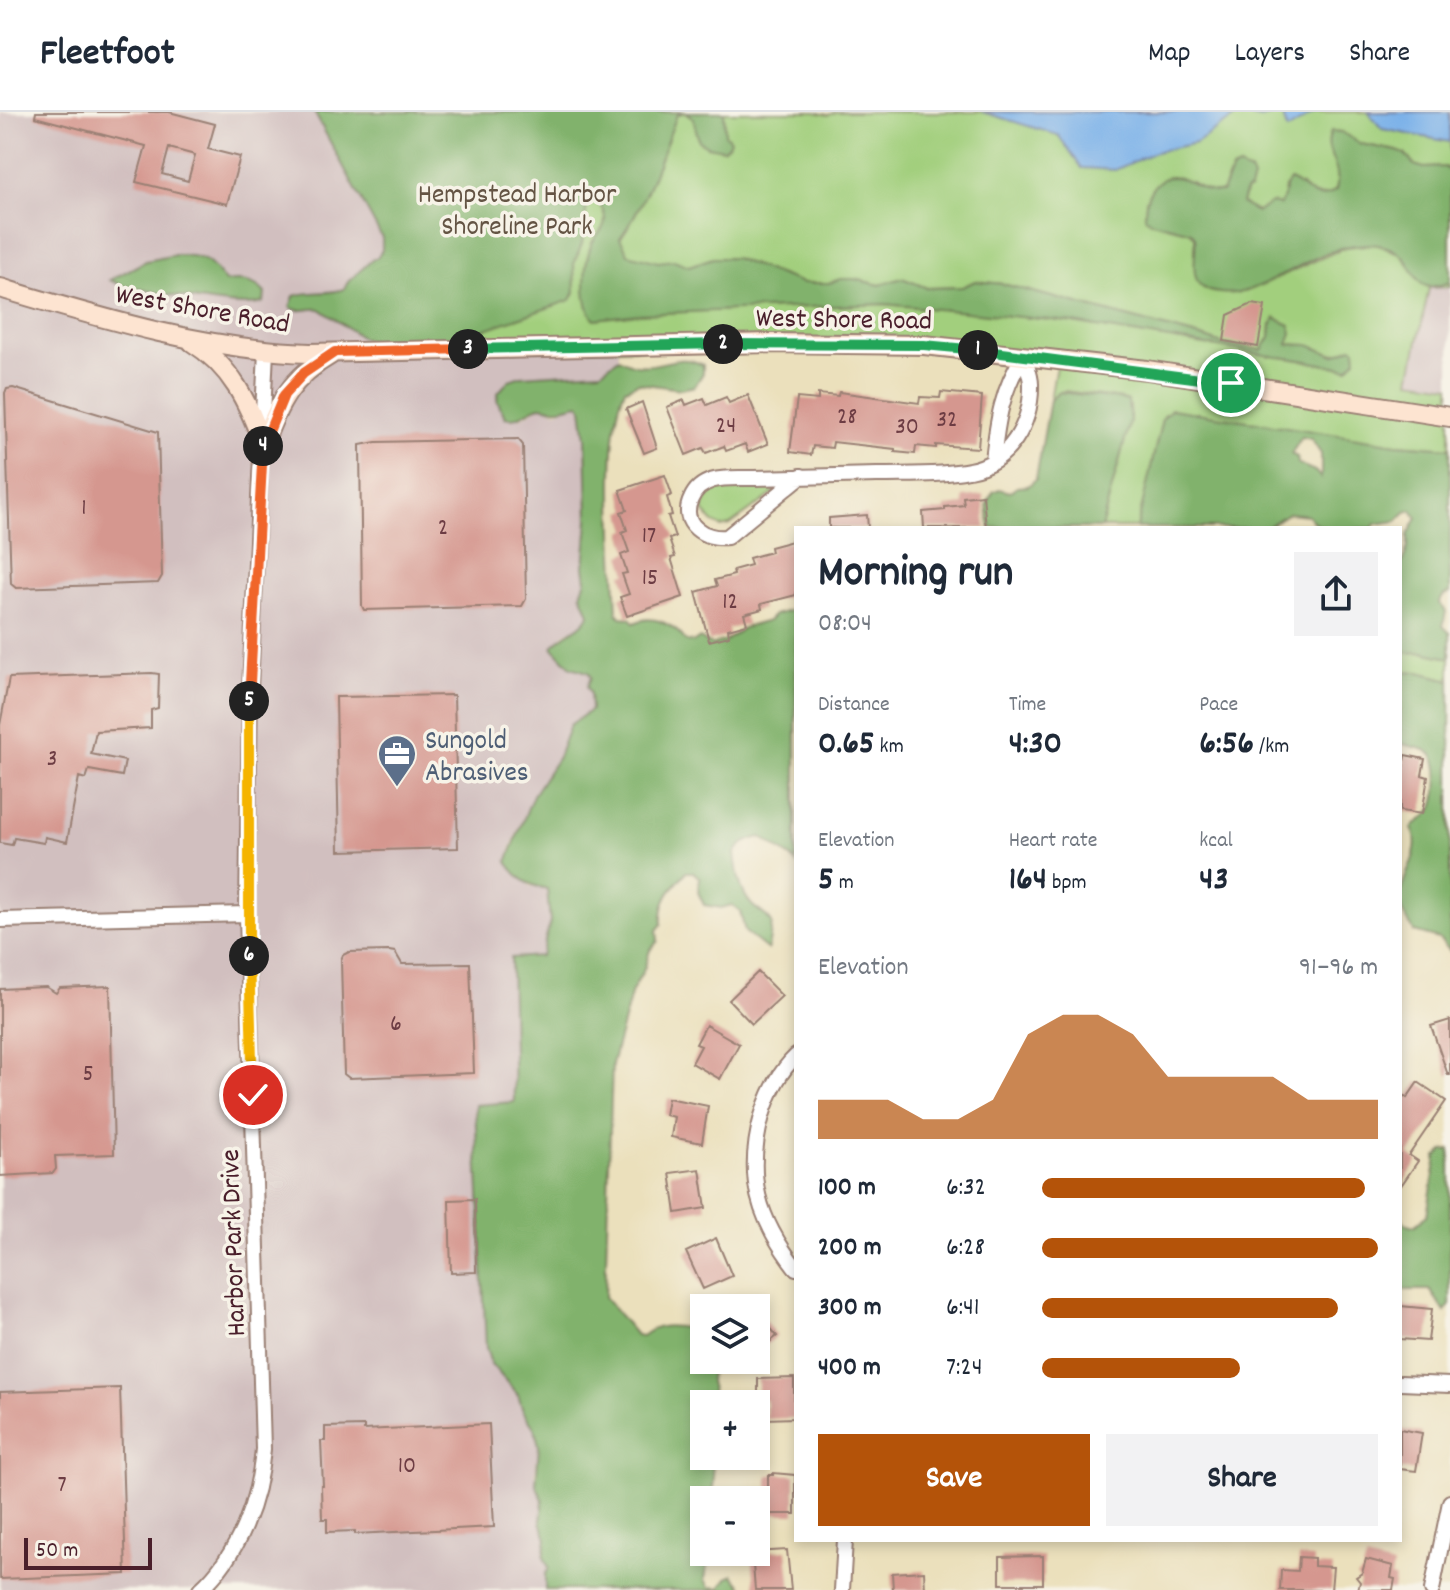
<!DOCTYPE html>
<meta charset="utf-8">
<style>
body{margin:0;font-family:Dekko,sans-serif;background:#f2f2f3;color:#1f2937;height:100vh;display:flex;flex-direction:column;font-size:30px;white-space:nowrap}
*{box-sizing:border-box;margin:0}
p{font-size:26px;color:#747a83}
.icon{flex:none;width:44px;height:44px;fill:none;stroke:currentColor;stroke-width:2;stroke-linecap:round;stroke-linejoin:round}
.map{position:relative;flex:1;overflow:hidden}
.sheet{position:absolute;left:794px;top:414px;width:608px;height:1016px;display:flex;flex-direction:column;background:#fff;border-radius:0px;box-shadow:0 4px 12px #0003}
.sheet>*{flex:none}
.tools{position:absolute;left:690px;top:1182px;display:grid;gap:16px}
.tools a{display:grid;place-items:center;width:80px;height:80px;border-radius:0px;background:#fff;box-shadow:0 4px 12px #0003;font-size:40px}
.scale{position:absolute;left:24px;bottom:20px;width:128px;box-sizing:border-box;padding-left:8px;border:4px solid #4a1f2b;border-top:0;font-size:22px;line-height:28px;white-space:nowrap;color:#4a1f2b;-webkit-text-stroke:6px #f7f3e8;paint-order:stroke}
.pin{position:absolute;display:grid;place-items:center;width:68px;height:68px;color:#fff;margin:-34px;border:4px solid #fff;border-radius:50%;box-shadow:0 2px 8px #0007}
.km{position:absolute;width:40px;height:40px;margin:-20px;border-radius:50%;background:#222;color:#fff;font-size:22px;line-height:40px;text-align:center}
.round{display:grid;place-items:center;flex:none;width:84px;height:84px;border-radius:0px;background:#f2f2f3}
.headline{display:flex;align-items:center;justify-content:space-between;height:136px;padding:0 24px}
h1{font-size:44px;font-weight:800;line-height:60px}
.stats{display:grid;grid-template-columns:repeat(3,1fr);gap:12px;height:136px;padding:8px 24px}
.stats div{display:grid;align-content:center}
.stats b{font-size:34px;font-weight:800}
.stats small{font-size:22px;font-weight:400}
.stats p{font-size:22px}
.chart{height:224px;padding:16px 24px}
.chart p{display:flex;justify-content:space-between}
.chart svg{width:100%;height:144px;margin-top:8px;fill:#b45309;opacity:.7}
.cta{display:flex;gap:16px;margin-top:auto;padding:16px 24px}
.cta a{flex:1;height:92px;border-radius:0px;background:#b45309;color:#fff;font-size:32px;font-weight:800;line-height:92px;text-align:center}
.cta a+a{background:#f2f2f3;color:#1f2937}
ul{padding:0 24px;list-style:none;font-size:26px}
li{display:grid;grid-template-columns:128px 96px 1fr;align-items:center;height:60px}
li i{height:20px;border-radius:10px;background:#b45309}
header{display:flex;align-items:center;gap:48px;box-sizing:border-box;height:112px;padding:0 40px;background:#fff;border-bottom:2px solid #e0e1e3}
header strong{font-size:38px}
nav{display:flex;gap:44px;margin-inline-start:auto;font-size:28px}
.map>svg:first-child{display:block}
</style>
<header>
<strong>Fleetfoot</strong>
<nav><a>Map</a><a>Layers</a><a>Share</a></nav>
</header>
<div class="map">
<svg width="1450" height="1478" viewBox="0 0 1450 1478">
<rect width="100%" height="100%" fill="#f7f3e8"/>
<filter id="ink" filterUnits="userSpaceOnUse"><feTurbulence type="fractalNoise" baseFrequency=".0125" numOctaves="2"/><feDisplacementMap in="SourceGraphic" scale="16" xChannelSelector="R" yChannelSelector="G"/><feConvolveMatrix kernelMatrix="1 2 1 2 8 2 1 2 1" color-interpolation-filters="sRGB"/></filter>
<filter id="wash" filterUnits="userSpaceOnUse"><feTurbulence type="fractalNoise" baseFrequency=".006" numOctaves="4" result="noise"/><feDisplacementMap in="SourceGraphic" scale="32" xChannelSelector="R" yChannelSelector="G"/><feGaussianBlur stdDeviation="1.8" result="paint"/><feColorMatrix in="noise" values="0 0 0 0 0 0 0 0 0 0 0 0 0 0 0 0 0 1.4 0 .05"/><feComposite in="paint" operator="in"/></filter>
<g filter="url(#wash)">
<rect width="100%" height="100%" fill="#ebe0bc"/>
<path fill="#d1bfbf" d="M0,0H314L382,126L619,234V246L601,259L570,263L549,261L537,265L529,263L520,306L541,294L557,299L577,292H581L582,296L586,326L588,408L584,455L586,468L581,482L589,502L586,510L564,522L552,535L576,557L588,560L591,565V598L565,625L558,645L533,683L511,735L507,750L530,774L547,777L550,810L542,844L511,846L514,990L475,993L491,1252L518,1283L523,1299L535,1317L539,1334L535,1361L536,1372L543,1388L541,1410L547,1427L544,1445L549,1456L544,1471L545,1478H0Z
M1429,175H1450V305L1404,298Z"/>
<path fill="#a2cf7d" stroke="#767754" stroke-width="2" fill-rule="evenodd" d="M659,0L620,127C647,89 660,45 677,3L684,0L693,6L700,29L725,22L724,0H815L828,3L836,0H1450V60L1445,55L1424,56L1414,53L1405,42L1397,39L1361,32L1341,20L1331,19V45L1339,59L1336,78C1323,88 1310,84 1301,73L1285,75L1284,84L1280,93C1262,96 1258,104 1242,92L1245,79L1239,55L1232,58L1222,80H1206L1192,70L1146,88L1145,105L1190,120L1195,125V151L1245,180L1346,135L1376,132L1404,143L1414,161L1429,175L1450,170V175L1429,176L1410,268L1450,274V336L1397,332L1165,302L1137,416H1101L1130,309V294L1121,287L1065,279L1060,280L1050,288L1057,248L924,233L421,239L544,196L430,185ZM713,146H734L802,171H829L841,167H854L880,173L902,166L927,176L963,175L975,169L1003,172L1205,226L1225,233L1262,238L1270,225L1271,213L1287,232C1308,232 1332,249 1348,236V256L1061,209L973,199L884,192L678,200L680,151L689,154Z
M787,372L730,413L721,415L712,410L703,399C705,365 761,373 787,372Z
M1422,540L1450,546V568L1419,560L1400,559V541Z"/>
<path fill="#81b26c" stroke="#66684c" stroke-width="2" fill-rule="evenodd" d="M314,0H684L677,3C660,46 647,89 620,126L628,142L658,150L674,148L689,154L713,146H734L802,171H829L841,167H854L880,173L902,166L927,176L962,175L975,169L1003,172L1205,226L1225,233L1262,238L1270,225L1271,213L1275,206L1290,213L1292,221L1288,232L1309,233L1334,243L1352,235L1355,237L1356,247L1348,256C1323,254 1301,246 1277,245L1061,209L884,192L641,202L595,207C580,193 584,147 593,129C598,121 605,117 605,107C605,99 599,91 594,85L588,84L582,132L574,152L575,180L571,188L421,239L385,234L364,227L320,197C309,195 300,202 290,195L294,184C311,178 328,183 344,177L348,170L373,147L377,146L382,138V126Z
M686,0H724L725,22L730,28L728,33L723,37L707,34L699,29L693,6Z
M1331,19L1341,20L1361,32L1397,39L1405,42L1414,53L1424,56L1445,55L1450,60V170C1443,172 1433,176 1426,174C1411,170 1414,138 1378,133C1331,126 1288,166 1246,179C1234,183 1209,183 1200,173C1190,162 1197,139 1195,125L1191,120L1152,110L1145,105C1145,91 1147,80 1158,70C1179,53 1200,84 1222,80L1232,58L1239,55L1250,60L1253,67L1250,77L1245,79L1242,92L1257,100L1271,91L1280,93C1285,84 1284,76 1290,68C1308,76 1314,94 1336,78C1343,51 1321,42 1331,19Z
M175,143C203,143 210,148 225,170C240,168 254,168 265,181L264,190C243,201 151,178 123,174L110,168L146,149Z
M619,246C654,267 671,236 703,253V261L695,274L681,277L638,271L625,277C603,325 615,445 617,501L621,505L630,506L634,511C654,501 674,513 686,529L694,530L700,526L711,533L727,528L743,516L768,509L774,503L796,497V752L792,746L761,725C749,728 741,731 735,741C737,759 739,779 752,793C759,800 766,802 772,811L768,838L745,820L740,799L732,793L721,796L704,793L698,780L700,766L693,760H686C672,776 660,790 662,812L657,818L658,829L650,838L644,857L632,879L612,952L605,1186L636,1223L642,1224C659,1209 677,1215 697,1218L704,1227V1248H711L710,1270L716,1292H704V1344H711L714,1368L711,1388H704V1440H709L705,1468L710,1475L720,1476L727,1466L733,1463L745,1478H545V1463L549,1456L544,1445L547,1427L541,1410L543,1388L536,1372L539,1334L535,1317L523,1299L518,1283L491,1252L486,1236L475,993L514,990L511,846L541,844L550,810L547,777C527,773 519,767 507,750L533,683L558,645L570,613L591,598L590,581L587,575L591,565L588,560L571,555L552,535C562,522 584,516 589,502L581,482L586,468L584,455L588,408L586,326L582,296L580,292C561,295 563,299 541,294C527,297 520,309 505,305L497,288L498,281L509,268L521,264L601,259Z
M1060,280L1121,287L1128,289L1130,309L1101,416H990L987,392L993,380L999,377L1010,380L1017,375L1028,374L1036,367L1050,288Z
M1171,297L1397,332L1450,336V481L1444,483L1439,491L1446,499L1443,514L1450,521V546L1422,540L1400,541V456L1408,435V423L1417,406L1412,398L1406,400L1397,409L1376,412L1372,416C1352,416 1319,424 1308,403L1288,401L1266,416H1137L1162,307ZM1302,325L1311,327L1321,342V366L1315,359L1298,352L1297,345L1291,342Z
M1400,559L1419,560L1450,568V839L1439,827L1414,820C1410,809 1401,804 1400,791C1398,767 1425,740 1412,717C1417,708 1429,706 1433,695C1438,681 1443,645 1425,638C1417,635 1408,634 1400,631Z
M1450,1038V1193L1445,1200L1430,1178H1400V1103L1405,1111L1414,1114L1427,1103L1437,1045L1443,1039Z"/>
<path fill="#7ab1e9" stroke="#62688a" stroke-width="2" d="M982,0H1316L1287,18L1282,1L1261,7L1239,2L1196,31L1155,40L1115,58L1082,56L1058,23Z
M1368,0H1450V30L1382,17Z"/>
<g id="blocks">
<path fill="#d5978f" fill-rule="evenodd" d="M36,0H169L215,12L208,37L240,45L227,92L136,70L146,34L35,5ZM169,36L195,43L188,69L162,62Z
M1252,192L1265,194L1258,235L1224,229L1228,203Z
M13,276L158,320L162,464L158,471L16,476L11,472L5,282L7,277Z
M839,280L919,291L920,285L940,286L941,280L982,284L978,336L936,333V336L916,334L915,342L895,340V337L833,330L832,336L813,334L811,343L790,340L797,286L818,288V282L838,284Z
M748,283L768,332L748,340L745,332L726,339L724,334L706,341L703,336L686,343L667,295L684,288L686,293L704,286L707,293L726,285L729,291Z
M642,290L657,336L644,341L626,297Z
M518,327L523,333L526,487L522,494L364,498L362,494L360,333L376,330Z
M665,363L672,383L667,385L672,403L668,404L675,425L669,427L675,445L671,446L683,485L627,504L620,485L629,482L622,462L627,461L621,443L629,440L622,420L627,418L621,400L627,398L620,378Z
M983,383L986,416H924L923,400L945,398V395L964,393L963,385Z
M867,403L868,416H829V406Z
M796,428V483L761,492L762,497L744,502L747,512L728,517L729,524L709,529L696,480L717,474L715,468L734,463L733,458L751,453L749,446L771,440L770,435Z
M152,561L159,562L158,596L151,598V616L96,619L91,642L125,649L122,664L89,658L86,667L79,665L67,730L45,725L44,731L14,726L12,733L0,731V613L9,566Z
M454,583L458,736L339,739L336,585Z
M1405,643L1425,647L1422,663L1428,665L1422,702L1400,699V662L1402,663Z
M389,839L395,840L402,852L470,851L474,961L349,966L344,962L341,848L343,843L349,840Z
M758,860L782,884L752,912L729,888Z
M110,874L114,1042L55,1044L56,1057L53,1061L0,1064V877L46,875L56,881L60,876Z
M1450,908V963H1448L1431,914Z
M706,913L739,932L720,967L692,951L701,934L696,932Z
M1418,970L1446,989L1409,1043L1418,1049L1400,1075V981L1407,986Z
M668,986L708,994L702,1031L671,1025L674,1005L665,1003Z
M700,1057L706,1096L676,1101L670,1061Z
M475,1087L476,1160L451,1161L449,1088Z
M716,1126L732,1164L703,1177L686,1140Z
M1400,1194L1432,1197L1428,1229L1400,1227Z
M756,1198L777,1224L756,1241Z
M794,1266V1306L766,1307V1288H758V1267Z
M120,1276L126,1462L0,1467V1280Z
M489,1312L494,1415L355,1422V1419L327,1420V1407H322L321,1374H323L321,1329H325V1315L364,1314V1318Z
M1400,1317L1422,1321L1416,1359L1400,1357Z
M773,1361L795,1363V1402H761V1382H768V1363H773Z
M787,1438L791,1478H755L752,1440Z
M1043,1444V1472H1000V1445Z
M1299,1445L1314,1446V1454L1333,1455L1331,1478H1280L1281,1458L1298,1459Z
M1366,1447L1393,1454L1391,1466L1395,1467L1393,1478H1358L1360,1470L1356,1465L1362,1461Z
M924,1459L925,1478H893L892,1461Z"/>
</g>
</g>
<g filter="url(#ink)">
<use href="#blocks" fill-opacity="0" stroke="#9a8074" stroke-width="2"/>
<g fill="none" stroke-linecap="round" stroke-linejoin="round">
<defs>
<path id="minor" d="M993,349C997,309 1002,277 1024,243
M801,364L727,425C705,428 679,412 691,387C702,361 732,367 755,366C796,365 837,364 877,363C907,362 939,364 969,358C1009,351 1032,312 1031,272C1031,263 1026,252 1024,243
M0,808L247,802
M796,944C779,960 769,981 762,1004C745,1064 758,1107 796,1156
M1400,1271L1450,1273
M200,1478C239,1443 259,1388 263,1337L247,802L250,576L266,239
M842,1478L845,1428
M1432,1478L1450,1390"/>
<path id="secondary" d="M0,176C101,206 205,238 310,241L771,231L924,233L1147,258L1450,305
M192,230C231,254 248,290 263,332
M263,332C280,290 290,266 332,242"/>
</defs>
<use href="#minor" stroke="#9a8074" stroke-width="18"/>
<use href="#secondary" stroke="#9a8074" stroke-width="22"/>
<use href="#minor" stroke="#fff" stroke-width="14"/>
<use href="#secondary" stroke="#fde4d1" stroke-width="18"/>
</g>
</g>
<g fill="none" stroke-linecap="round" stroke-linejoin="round" filter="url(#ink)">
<defs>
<path id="split-1" d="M978,238L1231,271"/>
<path id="split-2" d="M723,232L924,233L978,238"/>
<path id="split-3" d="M468,237L723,232"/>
<path id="split-4" d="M263,334L284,283L304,261L335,240L468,237"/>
<path id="split-5" d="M249,589L263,334"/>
<path id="split-6" d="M249,844V589"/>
<path id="split-7" d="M249,844L253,983"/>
</defs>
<use href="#split-1" stroke="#fff" stroke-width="16"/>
<use href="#split-2" stroke="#fff" stroke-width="16"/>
<use href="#split-3" stroke="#fff" stroke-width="16"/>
<use href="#split-4" stroke="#fff" stroke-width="16"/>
<use href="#split-5" stroke="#fff" stroke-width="16"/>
<use href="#split-6" stroke="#fff" stroke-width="16"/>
<use href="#split-7" stroke="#fff" stroke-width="16"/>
<use href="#split-1" stroke="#22a559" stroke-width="10"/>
<use href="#split-2" stroke="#22a559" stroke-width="10"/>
<use href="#split-3" stroke="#22a559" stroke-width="10"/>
<use href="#split-4" stroke="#f0652b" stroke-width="10"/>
<use href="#split-5" stroke="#f0652b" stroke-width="10"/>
<use href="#split-6" stroke="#f5b400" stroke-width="10"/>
<use href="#split-7" stroke="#f5b400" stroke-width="10"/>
</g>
<defs>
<symbol id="office-pin" viewBox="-11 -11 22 30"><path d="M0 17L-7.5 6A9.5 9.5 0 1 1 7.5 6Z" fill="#5c6f8a" stroke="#f7f3e8"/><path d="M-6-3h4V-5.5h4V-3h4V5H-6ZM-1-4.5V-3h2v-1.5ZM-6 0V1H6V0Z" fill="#fff"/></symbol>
</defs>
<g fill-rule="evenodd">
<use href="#office-pin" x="375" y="620" width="44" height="60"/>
</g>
<g text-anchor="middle" stroke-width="7" stroke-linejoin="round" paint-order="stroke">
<g font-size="24" fill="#6d3d44">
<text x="847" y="311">28</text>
<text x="947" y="314">32</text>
<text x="726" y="320">24</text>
<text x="907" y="321">30</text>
<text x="84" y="402">1</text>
<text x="443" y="422">2</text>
<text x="649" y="430">17</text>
<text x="650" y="472">15</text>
<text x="730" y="496">12</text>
<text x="52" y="653">3</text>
<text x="396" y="918">6</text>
<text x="88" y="968">5</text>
<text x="407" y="1360">10</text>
<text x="62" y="1379">7</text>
</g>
<g font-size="28" fill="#645444" stroke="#f7f3e8">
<text x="517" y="90">Hempstead Harbor<tspan x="517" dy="32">Shoreline Park</tspan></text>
</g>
<g font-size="28" fill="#4a1f2b" stroke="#f7f3e8">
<text transform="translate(203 195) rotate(10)" y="10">West Shore Road</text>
<text transform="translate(844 205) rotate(1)" y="10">West Shore Road</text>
<text transform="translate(231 1131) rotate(-92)" y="10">Harbor Park Drive</text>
</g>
<g font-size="28" fill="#4e5e75" stroke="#f7f3e8" text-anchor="start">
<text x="425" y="636">Sungold<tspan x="425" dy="32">Abrasives</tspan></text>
</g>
</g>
</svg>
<div class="tools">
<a><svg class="icon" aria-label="layers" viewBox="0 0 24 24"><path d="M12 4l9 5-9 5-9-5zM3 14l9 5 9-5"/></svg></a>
<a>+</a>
<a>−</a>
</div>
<div class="scale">50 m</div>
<div class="pin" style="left:1231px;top:271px;background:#1e9e55"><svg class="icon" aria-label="arrive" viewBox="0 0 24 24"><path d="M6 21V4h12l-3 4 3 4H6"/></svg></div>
<div class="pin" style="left:253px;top:983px;background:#d93025"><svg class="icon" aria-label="check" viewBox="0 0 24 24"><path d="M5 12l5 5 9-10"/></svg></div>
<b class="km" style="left:978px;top:238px">1</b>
<b class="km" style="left:723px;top:232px">2</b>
<b class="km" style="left:468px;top:237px">3</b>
<b class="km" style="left:263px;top:334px">4</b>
<b class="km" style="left:249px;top:589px">5</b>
<b class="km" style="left:249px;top:844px">6</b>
<section class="sheet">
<div class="headline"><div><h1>Morning run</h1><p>08:04</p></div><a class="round"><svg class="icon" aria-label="share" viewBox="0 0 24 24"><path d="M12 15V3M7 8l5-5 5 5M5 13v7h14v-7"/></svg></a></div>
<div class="stats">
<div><p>Distance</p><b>0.65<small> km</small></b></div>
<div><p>Time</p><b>4:30</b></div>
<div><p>Pace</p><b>6:56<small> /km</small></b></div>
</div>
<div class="stats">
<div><p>Elevation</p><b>5<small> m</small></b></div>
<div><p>Heart rate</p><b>164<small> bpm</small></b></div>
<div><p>kcal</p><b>43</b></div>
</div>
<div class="chart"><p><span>Elevation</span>91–96 m</p>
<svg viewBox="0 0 160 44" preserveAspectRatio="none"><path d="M0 44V32L10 32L20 32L30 38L40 38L50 32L60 12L70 6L80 6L90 12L100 25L110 25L120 25L130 25L140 32L150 32L160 32V44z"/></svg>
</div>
<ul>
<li><b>100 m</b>6:32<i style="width:96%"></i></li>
<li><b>200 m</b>6:28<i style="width:100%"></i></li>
<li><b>300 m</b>6:41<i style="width:88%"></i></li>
<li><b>400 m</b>7:24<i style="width:59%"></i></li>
</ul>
<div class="cta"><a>Save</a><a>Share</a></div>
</section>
</div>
